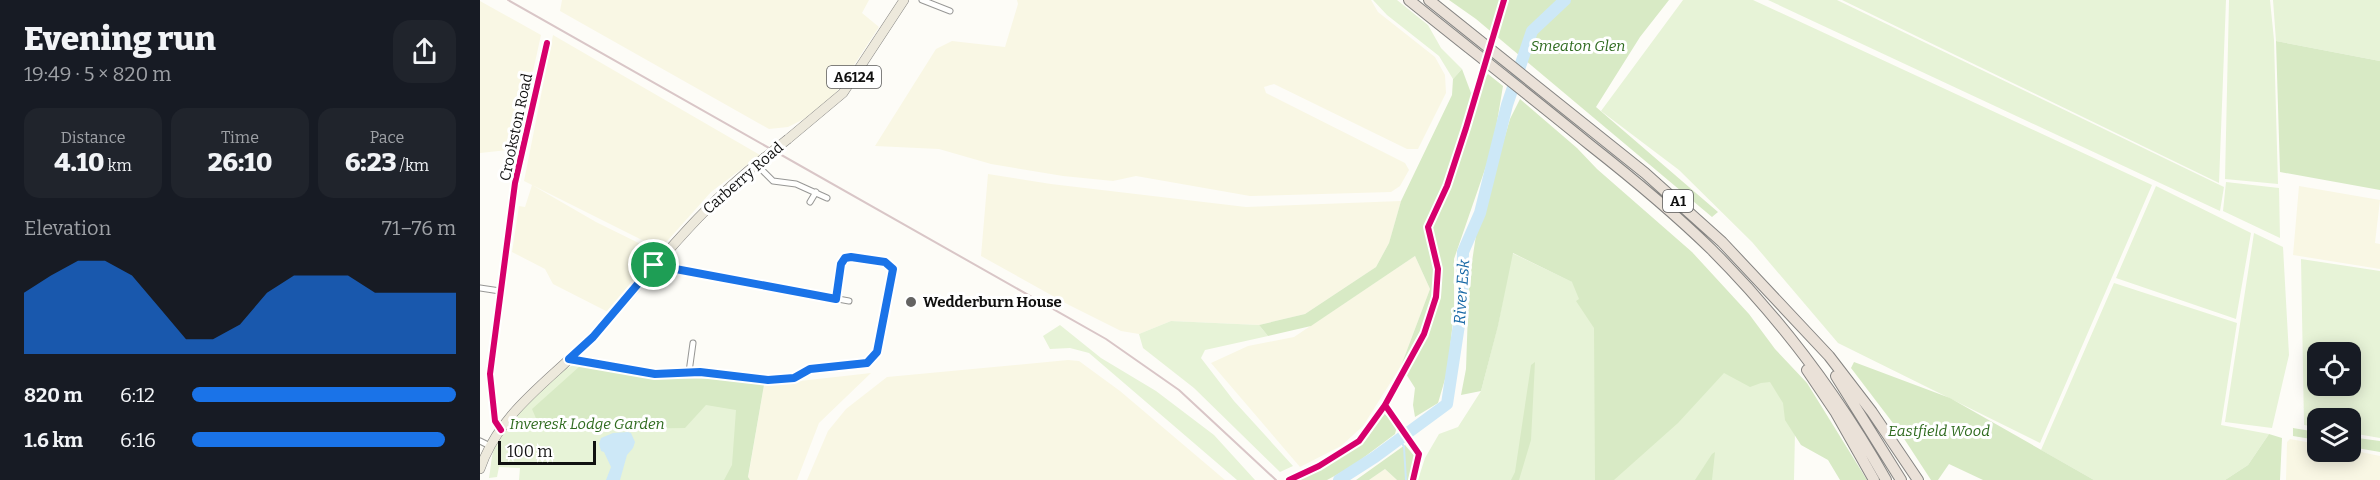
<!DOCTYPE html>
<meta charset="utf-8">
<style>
body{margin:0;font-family:Bitter,serif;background:#20242c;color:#f1f3f6;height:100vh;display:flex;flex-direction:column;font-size:22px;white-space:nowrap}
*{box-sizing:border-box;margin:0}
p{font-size:20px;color:#9ea1a6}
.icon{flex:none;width:33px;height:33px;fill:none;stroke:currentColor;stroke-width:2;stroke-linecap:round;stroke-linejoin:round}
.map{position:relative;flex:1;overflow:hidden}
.details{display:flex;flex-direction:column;background:#171b24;width:480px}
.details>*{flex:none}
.buttons{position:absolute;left:1827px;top:342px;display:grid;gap:12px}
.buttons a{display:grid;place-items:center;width:54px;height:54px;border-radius:12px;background:#171b24;box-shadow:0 3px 15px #0003;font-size:30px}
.scale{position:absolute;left:18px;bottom:15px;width:98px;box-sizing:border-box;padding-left:6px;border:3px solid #111;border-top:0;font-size:16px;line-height:21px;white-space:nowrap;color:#111;-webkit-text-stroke:4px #fff;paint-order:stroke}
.pin{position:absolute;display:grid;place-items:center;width:51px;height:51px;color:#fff;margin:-26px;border:3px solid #fff;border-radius:50%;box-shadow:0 2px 6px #0007}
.round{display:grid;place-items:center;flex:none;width:63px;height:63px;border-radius:18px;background:#20242c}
.head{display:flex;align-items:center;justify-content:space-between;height:102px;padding:0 24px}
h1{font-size:33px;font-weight:800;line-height:45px}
.figures{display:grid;grid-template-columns:repeat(3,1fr);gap:9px;height:102px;padding:6px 24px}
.figures div{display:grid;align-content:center;border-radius:15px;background:#20242c;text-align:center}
.figures b{font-size:26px;font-weight:800}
.figures small{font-size:16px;font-weight:400}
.figures p{font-size:16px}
.chart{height:168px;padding:12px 24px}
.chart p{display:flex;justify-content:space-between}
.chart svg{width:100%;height:108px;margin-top:6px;fill:#1a73e8;opacity:.7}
ul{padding:0 24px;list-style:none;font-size:20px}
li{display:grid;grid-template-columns:96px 72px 1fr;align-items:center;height:45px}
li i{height:15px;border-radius:8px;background:#1a73e8}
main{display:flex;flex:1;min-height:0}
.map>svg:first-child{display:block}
</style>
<main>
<section class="details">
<div class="head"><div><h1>Evening run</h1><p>19:49 · 5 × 820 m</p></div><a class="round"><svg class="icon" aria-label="share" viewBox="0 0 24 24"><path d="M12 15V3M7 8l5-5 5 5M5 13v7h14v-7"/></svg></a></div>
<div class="figures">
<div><p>Distance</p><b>4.10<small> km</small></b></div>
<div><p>Time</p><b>26:10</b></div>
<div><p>Pace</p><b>6:23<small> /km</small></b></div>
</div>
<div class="chart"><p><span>Elevation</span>71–76 m</p>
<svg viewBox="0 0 160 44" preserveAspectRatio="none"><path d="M0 44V19L10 12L20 6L30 6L40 12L50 25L60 38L70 38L80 32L90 19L100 12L110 12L120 12L130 19L140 19L150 19L160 19V44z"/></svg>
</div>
<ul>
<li><b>820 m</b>6:12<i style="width:100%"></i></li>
<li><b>1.6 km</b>6:16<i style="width:96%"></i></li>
</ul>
</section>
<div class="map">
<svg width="1900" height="480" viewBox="0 0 1900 480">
<rect width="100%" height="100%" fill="#fdfcf7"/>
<path fill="#f9f7e4" d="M82,0H389L382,13L399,27L355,94L324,119L308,127L289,129L80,11Z
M537,0H891L898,12L955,57L965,75L966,93L938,149H927L794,84L784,87L786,93L925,163L929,170L920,186L911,192L770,196L656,176L633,181L583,176L511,164L459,149L395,146L456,49L472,41L525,47L538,4Z
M0,1L61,35L36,149L0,153Z
M73,35L280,155L231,192L180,249L52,185L116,222L179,253L170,265L167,263L164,266L166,268L128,312L73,284L65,269L32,252L39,206L45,207L52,185L44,181Z
M508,174L571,184L766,207L921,201L909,243L896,267L825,314L779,325L691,321L659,334L641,331L589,305L501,256Z
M1819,186L1900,200L1895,243L1900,244V269L1813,255Z
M935,256L950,289L921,366L883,426L861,446L820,467L731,363L768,346L814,337Z
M588,360L599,361L640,391L745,480H327L348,431L366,409L407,377Z
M391,373L339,423L317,480H270L268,478L284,385Z
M1810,439L1837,444L1838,452L1871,450L1900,456V480H1806L1807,442Z
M905,469L917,480H889Z"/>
<path fill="#e7f3d7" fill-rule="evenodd" d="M893,0H917L948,25L961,48L982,69L973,79L959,56L907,15Z
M1203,0H1273L1672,185L1560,443L1358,343L1272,242L1199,170L1121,111Z
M1288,0H1357L1744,187L1740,211Z
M1362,0H1746L1739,183Z
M1749,0H1790L1794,40L1798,184L1745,179Z
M1793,0H1900V61L1796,41Z
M1746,182L1799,188L1800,238L1743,211Z
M1676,186L1771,233L1756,319L1636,278Z
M1774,233L1803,247L1809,355L1792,428L1745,422Z
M1032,253L1302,383L1315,432L1314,480H938L945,458L959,434L978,427L1001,391L1018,325Z
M1821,259L1900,271V438L1871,433L1870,418H1838L1837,427L1824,425ZM1838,352H1870V386H1838Z
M1634,283L1757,323L1741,425L1789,434L1768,465L1745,480H1614L1561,450Z
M691,321L779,325L788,336L725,350L721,358L754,401L813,466L800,472L714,388L663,348L659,334Z
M580,325L621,358L676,391L734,435L775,480H757L609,353L590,348L570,349L563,336Z
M93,365L176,380L273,391L260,480H39L40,468L19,467L17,477L9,478C11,468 11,455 15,446C26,425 71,375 93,365Z"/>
<path fill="#d8eac5" d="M969,0H1189L1160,37L1116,107L1238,212L1232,217L996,19Z
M1796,41L1900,61V190L1800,172Z
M982,69L991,93L1008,74L1023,86L1013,146L974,259V310L968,369L958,403L935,417L933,405L935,388L921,366L950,289L935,256L831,326L788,336L779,325L825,314L896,267L909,243L921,201L972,95L973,79Z
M1040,99L1097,148L1117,169L1212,252L1269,314L1295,349L1327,383L1387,480H1360L1348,460L1321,445L1305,420L1303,403L1290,382L1281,383L1270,387L1244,373L1198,423L1134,480H1115L1114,328L1096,301L1099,299L1092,282L1033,253L1018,326L1001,391L981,395L986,369L989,282L996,235L1030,119Z
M1055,362L1051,440L1039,480H1031L1035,472L1051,365Z
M1374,362L1470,398L1614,480H1503L1469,464L1458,480H1451L1419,431L1371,368Z
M100,366L180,378L260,379L284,385L268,477L270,480H244L252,465L256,410L226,405L205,428L61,430L52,409Z
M903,412L917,426L915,434L871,467L847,480H818L880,444Z
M1813,428L1837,432V440L1813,436Z
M1789,434L1802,438L1800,480H1745L1768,465Z
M1870,437L1900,441V452L1871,447Z
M925,445L936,458L930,480H917L905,469L889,480H876Z
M1235,452L1232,480H1215L1232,454Z"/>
<path fill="#cde8f7" d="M148,432L151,433L155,442L153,448L147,455L140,480H126L131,467L124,452L121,451L119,444L121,438L133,433Z"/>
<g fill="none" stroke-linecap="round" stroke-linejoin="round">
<path stroke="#cde8f7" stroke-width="2" d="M920,439L924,447L926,480"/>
<path stroke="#cde8f7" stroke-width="12" d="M859,480L895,457L967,404L982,305L983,252L1000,213L1027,105L1052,31L1085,0"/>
<defs>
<path id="street" d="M442,0L470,11
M276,164L293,181L316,184L347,198
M330,202L336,192
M174,265L369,301
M0,288L20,291
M89,359L175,374L220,372L288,380L314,378L330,369L387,363L397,353L413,272C410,259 377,255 365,258L361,264L356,299
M209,372L213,343
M20,430L15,421L10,374L35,183L67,43
M0,441L10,446"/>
<path id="primary" d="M308,139L363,93L424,0
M0,469C21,409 73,379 114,335C170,274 218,209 284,158"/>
<path id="highway" d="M929,0C990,49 1050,96 1110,145C1152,178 1193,212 1231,249C1300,318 1358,395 1406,480
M949,0L1165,173L1242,242L1349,356L1392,412L1438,480
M1327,370L1356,413L1394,480
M1356,376L1421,480"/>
</defs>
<use href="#street" stroke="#979795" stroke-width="7"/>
<use href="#primary" stroke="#858482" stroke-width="10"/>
<use href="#highway" stroke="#858482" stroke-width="12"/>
<use href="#street" stroke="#fffffe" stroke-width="5"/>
<use href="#primary" stroke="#ede9dc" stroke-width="9"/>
<use href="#highway" stroke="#eae1d8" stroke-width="10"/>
<path stroke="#d9c6c7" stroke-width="2" d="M28,0L626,339L699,390L796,480"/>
<defs>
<path id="primary-bridge" d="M284,158L308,139"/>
</defs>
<use href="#primary-bridge" stroke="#858482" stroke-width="10" stroke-linecap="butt"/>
<use href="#primary-bridge" stroke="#ede9dc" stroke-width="9"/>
<defs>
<path id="cycleway" d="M89,359L175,374L220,372L288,380L314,378L330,369L387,363L397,353L413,272C410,259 377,255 365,258L361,264L356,299
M905,405L939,454L933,480
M21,430L15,421L10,374L35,183L67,43
M809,480L839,466L879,441L905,405L944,334L956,297L958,269L948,227L967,186L986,128L1024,0"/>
</defs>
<use href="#cycleway" stroke="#fff" stroke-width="10"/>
<use href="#cycleway" stroke="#d6006c" stroke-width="6"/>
</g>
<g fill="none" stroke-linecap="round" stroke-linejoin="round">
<defs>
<path id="route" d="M371,257L405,262L413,269L397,352L387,363L330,369L314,378L288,380L220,372L175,374L89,359L113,337L174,265L356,299L361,264L365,258Z"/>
</defs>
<use href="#route" stroke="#fff" stroke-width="12"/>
<use href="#route" stroke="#1a73e8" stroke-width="8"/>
</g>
<circle fill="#646362" stroke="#fff" stroke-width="2" cx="431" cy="302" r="6"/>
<g text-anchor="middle" stroke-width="6" stroke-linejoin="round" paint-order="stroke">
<g fill="#fff" stroke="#585858" stroke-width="1.5">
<rect x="347" y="66" width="54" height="22" rx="4.5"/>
<rect x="1183" y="190" width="30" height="22" rx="4.5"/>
</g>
<g font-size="14" font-weight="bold" fill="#111">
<text x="374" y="82">A6124</text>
<text x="1198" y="206">A1</text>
</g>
<g font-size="15" font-style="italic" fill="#2f6b1f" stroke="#fff">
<text x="1098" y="51">Smeaton Glen</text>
<text x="107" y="429">Inveresk Lodge Garden</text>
<text x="1459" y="436">Eastfield Wood</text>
</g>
<g font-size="15" fill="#111" stroke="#fff">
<text transform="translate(36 127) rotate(-78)" y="5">Crookston Road</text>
<text transform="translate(263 178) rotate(-41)" y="5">Carberry Road</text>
</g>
<g font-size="15" font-weight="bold" fill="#111" stroke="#fff" text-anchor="start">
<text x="443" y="307">Wedderburn House</text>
</g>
<g font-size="16" font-style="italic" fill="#1768a6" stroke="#fff">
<text transform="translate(981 292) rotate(-86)" y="6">River Esk</text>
</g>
</g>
</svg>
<div class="buttons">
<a><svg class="icon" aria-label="locate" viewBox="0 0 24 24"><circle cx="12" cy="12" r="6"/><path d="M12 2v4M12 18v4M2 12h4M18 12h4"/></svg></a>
<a><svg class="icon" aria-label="layers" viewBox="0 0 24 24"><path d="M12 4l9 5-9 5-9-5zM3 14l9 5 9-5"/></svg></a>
</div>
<div class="scale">100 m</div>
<div class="pin" style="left:174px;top:265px;background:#1e9e55"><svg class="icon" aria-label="arrive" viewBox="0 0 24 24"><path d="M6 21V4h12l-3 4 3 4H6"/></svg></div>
</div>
</main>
